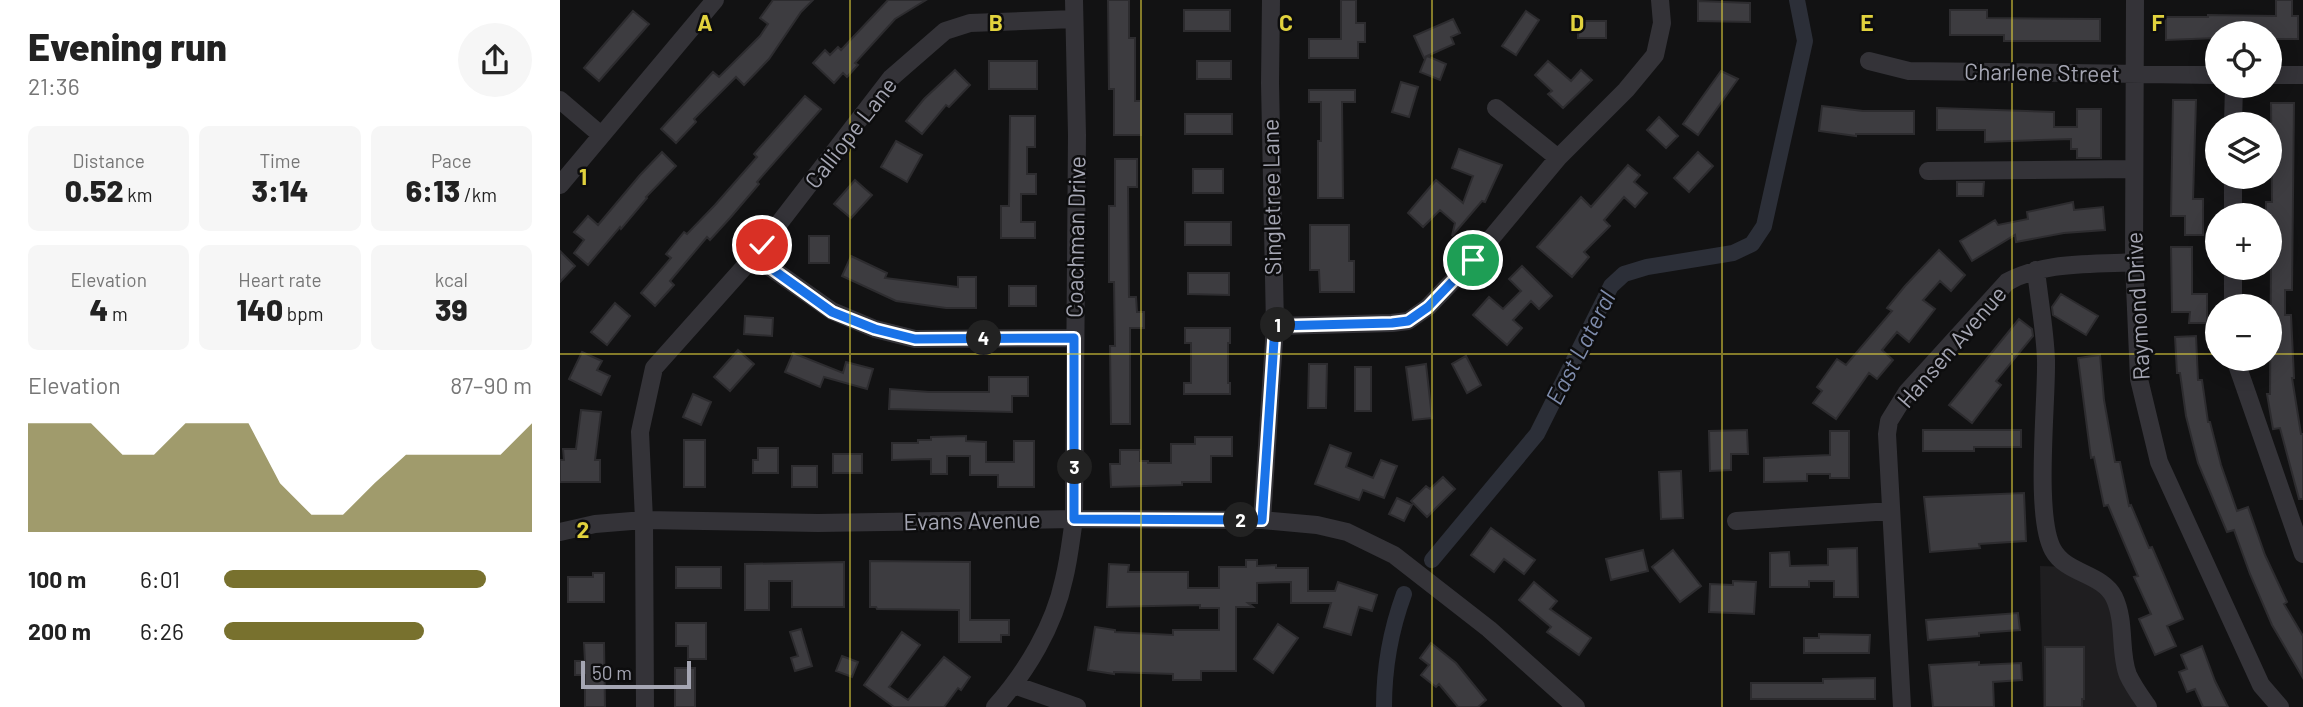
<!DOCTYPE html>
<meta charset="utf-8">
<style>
body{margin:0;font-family:Barlow,sans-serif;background:#f6f6f6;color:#222;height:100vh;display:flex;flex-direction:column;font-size:26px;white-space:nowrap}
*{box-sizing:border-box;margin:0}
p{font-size:23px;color:#767676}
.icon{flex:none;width:38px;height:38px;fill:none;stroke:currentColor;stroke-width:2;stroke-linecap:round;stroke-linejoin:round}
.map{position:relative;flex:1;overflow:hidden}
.sheet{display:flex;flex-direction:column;background:#fff;width:560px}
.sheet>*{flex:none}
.fabs{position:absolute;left:1645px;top:21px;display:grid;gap:14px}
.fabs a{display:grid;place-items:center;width:77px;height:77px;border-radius:50%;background:#fff;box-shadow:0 4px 18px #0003;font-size:35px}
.scale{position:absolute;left:21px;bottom:18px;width:110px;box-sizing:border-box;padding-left:7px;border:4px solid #a5a6b3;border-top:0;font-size:19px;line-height:24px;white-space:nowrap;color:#a5a6b3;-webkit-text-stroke:5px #0d0d0e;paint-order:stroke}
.pin{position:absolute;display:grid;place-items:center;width:60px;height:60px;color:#fff;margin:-30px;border:4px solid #fff;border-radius:50%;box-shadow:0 2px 7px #0007}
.km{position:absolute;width:35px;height:35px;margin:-18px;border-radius:50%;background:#222;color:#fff;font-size:19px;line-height:35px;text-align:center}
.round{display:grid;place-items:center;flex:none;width:74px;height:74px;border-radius:37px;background:#f6f6f6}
.head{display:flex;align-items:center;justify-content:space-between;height:119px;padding:0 28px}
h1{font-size:38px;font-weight:800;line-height:52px}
.stats{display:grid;grid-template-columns:repeat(3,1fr);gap:10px;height:119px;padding:7px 28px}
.stats div{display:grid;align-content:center;border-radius:10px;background:#f6f6f6;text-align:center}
.stats b{font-size:30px;font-weight:800}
.stats small{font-size:19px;font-weight:400}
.stats p{font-size:19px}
.chart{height:196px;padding:14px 28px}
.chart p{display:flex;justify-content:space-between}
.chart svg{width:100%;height:126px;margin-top:7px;fill:#78712e;opacity:.7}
ul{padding:0 28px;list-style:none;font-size:23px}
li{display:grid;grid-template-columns:112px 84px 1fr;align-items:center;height:52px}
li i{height:18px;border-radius:9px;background:#78712e}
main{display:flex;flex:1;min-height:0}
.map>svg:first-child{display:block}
</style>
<main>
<section class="sheet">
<div class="head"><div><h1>Evening run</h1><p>21:36</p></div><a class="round"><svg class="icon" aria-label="share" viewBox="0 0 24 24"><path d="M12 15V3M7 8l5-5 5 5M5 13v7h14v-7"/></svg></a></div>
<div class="stats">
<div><p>Distance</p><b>0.52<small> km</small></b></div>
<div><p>Time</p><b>3:14</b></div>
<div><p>Pace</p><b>6:13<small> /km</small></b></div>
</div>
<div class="stats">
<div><p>Elevation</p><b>4<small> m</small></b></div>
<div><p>Heart rate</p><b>140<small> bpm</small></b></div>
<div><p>kcal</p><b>39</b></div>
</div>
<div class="chart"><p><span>Elevation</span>87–90 m</p>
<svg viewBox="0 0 160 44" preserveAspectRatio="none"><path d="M0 44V6L10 6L20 6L30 17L40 17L50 6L60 6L70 6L80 27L90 38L100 38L110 27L120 17L130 17L140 17L150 17L160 6V44z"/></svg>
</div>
<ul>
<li><b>100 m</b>6:01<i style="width:85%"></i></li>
<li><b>200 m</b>6:26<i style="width:65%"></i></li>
</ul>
</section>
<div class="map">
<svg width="1743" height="707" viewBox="0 0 1743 707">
<rect width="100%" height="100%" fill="#121213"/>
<path fill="#1f1e20" d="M1480,566L1510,567L1553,594L1567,674L1588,707H1483Z"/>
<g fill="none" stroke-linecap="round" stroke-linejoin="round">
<path stroke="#2c2f38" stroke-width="16" d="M872,560L977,434L1051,286L1064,274L1087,267L1173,253L1192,244L1204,226L1245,41L1237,0
M824,707C824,667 830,632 844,594"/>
</g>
<path fill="#3d3c40" stroke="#2d2c2f" stroke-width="2" d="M213,0H253L241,12L209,59L184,85L176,77L134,119L136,122L116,143L101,129L153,72L159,77L200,36L208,24L200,18Z
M328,0H366L335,19L295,63L298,65L287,77L283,73L274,83L253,63L265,50L270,55L278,47L281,50Z
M548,0H569V38H575V101H581V135H554V89H549Z
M781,0H796V23H805V42H798V58H749V39H781Z
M1716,0H1732V16H1738V39H1710V33H1657V38L1606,40V17H1648V15L1716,16Z
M1138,1L1190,3V22L1138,21Z
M624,10H670V31H624Z
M1390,10H1427V18L1540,19V41H1444V35H1390Z
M73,11L89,24L39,81L24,68Z
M966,11L979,20L956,55L942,46Z
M893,19L900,33L891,37L894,44L867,56L886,64L880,80L860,72L866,57L864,58L854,36Z
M1018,21H1046V38H1018Z
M429,61H477V89H429Z
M637,61H671V79H637Z
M988,61L1011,81L1021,70L1032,80L1003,108L988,94L992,91L975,75Z
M395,70L410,85L389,107L386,105L362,134L346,121L364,99Z
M1161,71L1178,79L1138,135L1123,124Z
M841,82L858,87L849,117L832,112Z
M749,90H795V102H782L783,198H758V141H761V102H749Z
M245,96L261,109L197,182L199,184L170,218L150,240L147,237L110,281L114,285L95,306L81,293L111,258L106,254L124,232L127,234L155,205L197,157L194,154Z
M1613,100H1636L1633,199H1643V235H1625V216H1611Z
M1711,103H1734L1732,290H1725V315H1731L1734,378H1732L1741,434H1743V499H1739L1720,428L1713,429L1707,394H1710L1711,263L1710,215H1706V202H1712Z
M1262,106L1303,111H1354V134H1296V136L1259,131Z
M1377,108L1494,112V127H1517V109H1541V158H1517V149H1511V139L1425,142V130H1377Z
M625,114H672V134H625Z
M450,116H475V147H467V174H476V194H461V222H475V238H441V206H449Z
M1099,117L1118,136L1106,148L1087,130Z
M336,141L362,155L347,182L321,167Z
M899,149L942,165L925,202L922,201L892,236L895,223L880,210L863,227L848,213L876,180L903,203L913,176L892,168Z
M102,152L116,166L86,197L87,198L61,229L60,227L28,265L14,253L24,240L14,232L28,216L38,225L80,175Z
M1138,152L1153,166L1129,192L1114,178Z
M555,159H577V187H568L569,297H576L577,312H584V328H570V424H551L550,346H555L554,282H549V206H555Z
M1068,165L1080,175L1074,182L1087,193L1075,207L1064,197L1044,220L1050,226L1024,252L1029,257L1012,277L977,247L1021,197L1031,207Z
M633,169H663V193H633Z
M295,180L312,195L291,218L274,204Z
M1397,182H1424L1423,196H1397Z
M1513,202L1514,210L1543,207L1545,230L1504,233L1456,242L1455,235L1412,261L1400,241L1435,220L1438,225L1468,219L1467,212Z
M625,222H671V245H625Z
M750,225H789V261H794V292H760L759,270H750Z
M249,236H269V263H249Z
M1611,247H1632V294H1647V323H1629L1630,312H1612Z
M1379,250L1405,275L1391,291L1380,281L1363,300L1375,309L1349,342L1337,332L1322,350L1333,360L1317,379L1309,373L1276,419L1253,403L1262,391L1257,387L1277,359L1286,365L1332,311L1327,308L1345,286Z
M0,251L15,266L0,282Z
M291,256L327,273L325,278L398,287V277H416V308H386L336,301L282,276Z
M962,266L992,296L979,309L971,301L953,320L962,328L947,345L913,315L929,297L943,309L961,291L949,279Z
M628,273H669V295L628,294Z
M449,286H476V306H449Z
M1501,294L1538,316L1526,335L1493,315L1492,307Z
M55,303L70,316L47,345L31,332Z
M185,316L213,318L212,336L184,334Z
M1459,319L1472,329L1473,336L1436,381L1441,385L1412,423L1389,405Z
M625,328H670V343H668V383H670V394H624V383H631V343H625Z
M1636,336L1638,380H1642L1648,422H1650L1661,465L1677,511L1688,507L1705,555L1727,602L1724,604L1743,636V678L1712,625L1690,574L1674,530L1667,532L1638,463L1626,416L1620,373H1617L1615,337Z
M178,350L194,364L170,391L154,377Z
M22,352L42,361L37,370L50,376L41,395L9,379Z
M233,353L283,373L286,362L313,369L307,389L264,377L260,387L225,372Z
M1540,355L1544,400L1555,462H1560L1569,506L1571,505L1589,548L1592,547L1623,619L1607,626L1616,646L1595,655L1579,619L1591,614L1574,577L1578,576L1548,505L1544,506L1534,457L1531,458L1518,358Z
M906,356L921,385L907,393L892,364Z
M749,364H767L766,408H748Z
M866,364L872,418L853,420L846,367Z
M795,367H811V411H795Z
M429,377H468V396H452V412L329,409L330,389L369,392H429Z
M133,394L151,402L141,425L123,417Z
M21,410L41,412L35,460H40V482H0V460H4L3,449H16Z
M1187,430L1188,454H1171V470L1150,471L1149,431Z
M1363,430H1461V447H1414V451H1363Z
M1270,431H1289V478H1270V474H1247V481L1204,482V458L1270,455Z
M406,436V441L426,442V462H454V441H474V487H438V475H410V456H387V474H371V459L332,460V443H358V440H371V437Z
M635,437H672V456H651V482H622V485L551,487L550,464H560V450H580V461H588V463H611V444H635Z
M124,440H145V487H124Z
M770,445L791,453L786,467L813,478L821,460L837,466L824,498L803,490L799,500L755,484Z
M198,448H218V473H193V460H198Z
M273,454H302V473H273Z
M232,466H257V487H232Z
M1121,471L1123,518L1101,519L1099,472Z
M883,477L895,489L867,517L851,501L866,486L870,489Z
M1464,493L1466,541L1419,544L1420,548L1370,552L1364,497Z
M837,498L852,505L844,521L829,514Z
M931,528L975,560L964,574L944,559L934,572L911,555Z
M1297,548L1298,597H1274V581H1249V587H1210V553L1229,552L1230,566L1268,565V549Z
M1083,550L1088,571L1051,580L1046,559Z
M1113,550L1141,586L1120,602L1092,567Z
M686,560H697V566L716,565V568H748V591H775L778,582L817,595L812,611L799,607L791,635L764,627L771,603H731V582L697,583V603H688L693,607H676V671H641V680H613V674L554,672V674L528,670L535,627L555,630V632L613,635V630H659V608H640V605L547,607L549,564L569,565L568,572H628V588H659V567H686Z
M310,561L410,562V620H449V635H441V642H399V610L317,609L316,607H310Z
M284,562V607H232V581H209V610H185V564Z
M116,567H161V588H116Z
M33,573H44V602H8V577H33Z
M1173,581L1196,582L1194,614L1149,612L1150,584L1173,585Z
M974,582L997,601L990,609L1031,638L1019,655L987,632L991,627L959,600Z
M1458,613L1460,630L1419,633V636L1368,640L1366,620Z
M116,623H146V659H128V646H116Z
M718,624L738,638L713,673L694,659Z
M241,629L252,666L235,671L231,658L238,656L230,632Z
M342,632L360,645L329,687L348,700L384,657L410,677L401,690L398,688L384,707H334L304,685Z
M1259,634L1310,635L1309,653H1244V638H1259Z
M24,643H44L45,707H25V675H15V661H25Z
M871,643L896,663L926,700L918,707H898L879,684L876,687L861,675L869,665L860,658Z
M1642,646L1655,681L1668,707H1643L1635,689L1627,692L1619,672L1627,669L1621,655Z
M1485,647H1524V699H1522V707H1485Z
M282,656L298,662L292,677L276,671Z
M1419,662V665L1461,663L1462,680L1433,682L1434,707H1373L1369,665Z
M115,668H135V707H115Z
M1315,678V699H1191V683H1263V679Z"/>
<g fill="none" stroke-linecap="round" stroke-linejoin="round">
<path stroke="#343338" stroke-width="18" d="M1575,0L1574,262L1579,379L1599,462L1701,685L1720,707
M1309,61L1349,71L1657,75
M1710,75H1743
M0,100L41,135
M936,108L998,158
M1673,124L1674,86
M1368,171L1574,169
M0,185L155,0
M1673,215V177
M194,256L272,311L315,329L355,339L514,338
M1476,270C1479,299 1485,330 1486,360C1487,403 1474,516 1493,550C1506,574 1542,573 1554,597C1566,622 1559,653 1568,675C1573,686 1581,697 1588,707
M1673,306V268
M715,326L832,323L848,321L868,307L913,260L998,158L1066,90L1095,55L1102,23L1100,0
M1675,359L1743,554
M702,520L715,326L710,83L711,0
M1176,521L1331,511
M0,532L35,524L84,520L258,523L514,519L702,520L757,525L787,532L834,555L929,629L1016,707
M454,685L517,707
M85,707L84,520L80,432L94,368L194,256L331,78L385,31L410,23L514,19
M435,707C467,671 494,626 504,579C509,559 511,539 514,519L517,135L514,0
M1342,707L1327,434L1329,421L1347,392L1447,282C1485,261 1532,265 1574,262"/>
</g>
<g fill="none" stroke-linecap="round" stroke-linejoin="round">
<defs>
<path id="route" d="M202,245L194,256L272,312L315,329L355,339L514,338V519L702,520L715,326L832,323L848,321L868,307L913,260"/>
</defs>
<use href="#route" stroke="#fff" stroke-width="14"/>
<use href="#route" stroke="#1a73e8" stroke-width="9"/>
</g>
<path fill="none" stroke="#e1d23d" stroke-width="2" stroke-opacity="0.55" d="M290,0V707M581,0V707M872,0V707M1162,0V707M1452,0V707M0,354H1657M1710,354H1743"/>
<g text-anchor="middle" stroke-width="5" stroke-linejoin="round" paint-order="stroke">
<g font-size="23" fill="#a5a6b3" stroke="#0d0d0e">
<text transform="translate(1482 73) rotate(1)" y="8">Charlene Street</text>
<text transform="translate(291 133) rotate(-52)" y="8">Calliope Lane</text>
<text transform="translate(712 197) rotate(-91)" y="8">Singletree Lane</text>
<text transform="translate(516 237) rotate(-89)" y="8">Coachman Drive</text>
<text transform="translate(1578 306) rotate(-93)" y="8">Raymond Drive</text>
<text transform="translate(1392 347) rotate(-49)" y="8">Hansen Avenue</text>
<text transform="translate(412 521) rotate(-1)" y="8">Evans Avenue</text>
</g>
<g font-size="24" font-style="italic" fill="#7e8bab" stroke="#0d0d0e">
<text transform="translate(1021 348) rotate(-63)" y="8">East Lateral</text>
</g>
</g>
<g font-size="23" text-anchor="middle" font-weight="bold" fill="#e1d23d" stroke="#0d0d0e" stroke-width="5" stroke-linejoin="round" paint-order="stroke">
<text x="145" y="31">A</text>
<text x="436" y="31">B</text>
<text x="726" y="31">C</text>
<text x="1017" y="31">D</text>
<text x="1307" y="31">E</text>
<text x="1598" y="31">F</text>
<text x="23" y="185">1</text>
<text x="23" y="538">2</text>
</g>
</svg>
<div class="fabs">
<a><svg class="icon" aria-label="locate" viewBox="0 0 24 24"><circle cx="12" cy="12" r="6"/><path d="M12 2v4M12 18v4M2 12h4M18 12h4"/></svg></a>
<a><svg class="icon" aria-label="layers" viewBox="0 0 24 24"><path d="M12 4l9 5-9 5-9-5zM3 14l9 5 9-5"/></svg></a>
<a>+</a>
<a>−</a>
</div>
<div class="scale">50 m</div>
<div class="pin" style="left:913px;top:260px;background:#1e9e55"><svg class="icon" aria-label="arrive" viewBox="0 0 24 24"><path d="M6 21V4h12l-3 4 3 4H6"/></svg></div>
<div class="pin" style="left:202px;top:245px;background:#d93025"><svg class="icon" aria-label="check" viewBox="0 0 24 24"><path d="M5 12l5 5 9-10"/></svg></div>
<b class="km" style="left:718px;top:325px">1</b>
<b class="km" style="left:681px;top:520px">2</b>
<b class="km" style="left:515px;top:467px">3</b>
<b class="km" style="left:424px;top:338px">4</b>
</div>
</main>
